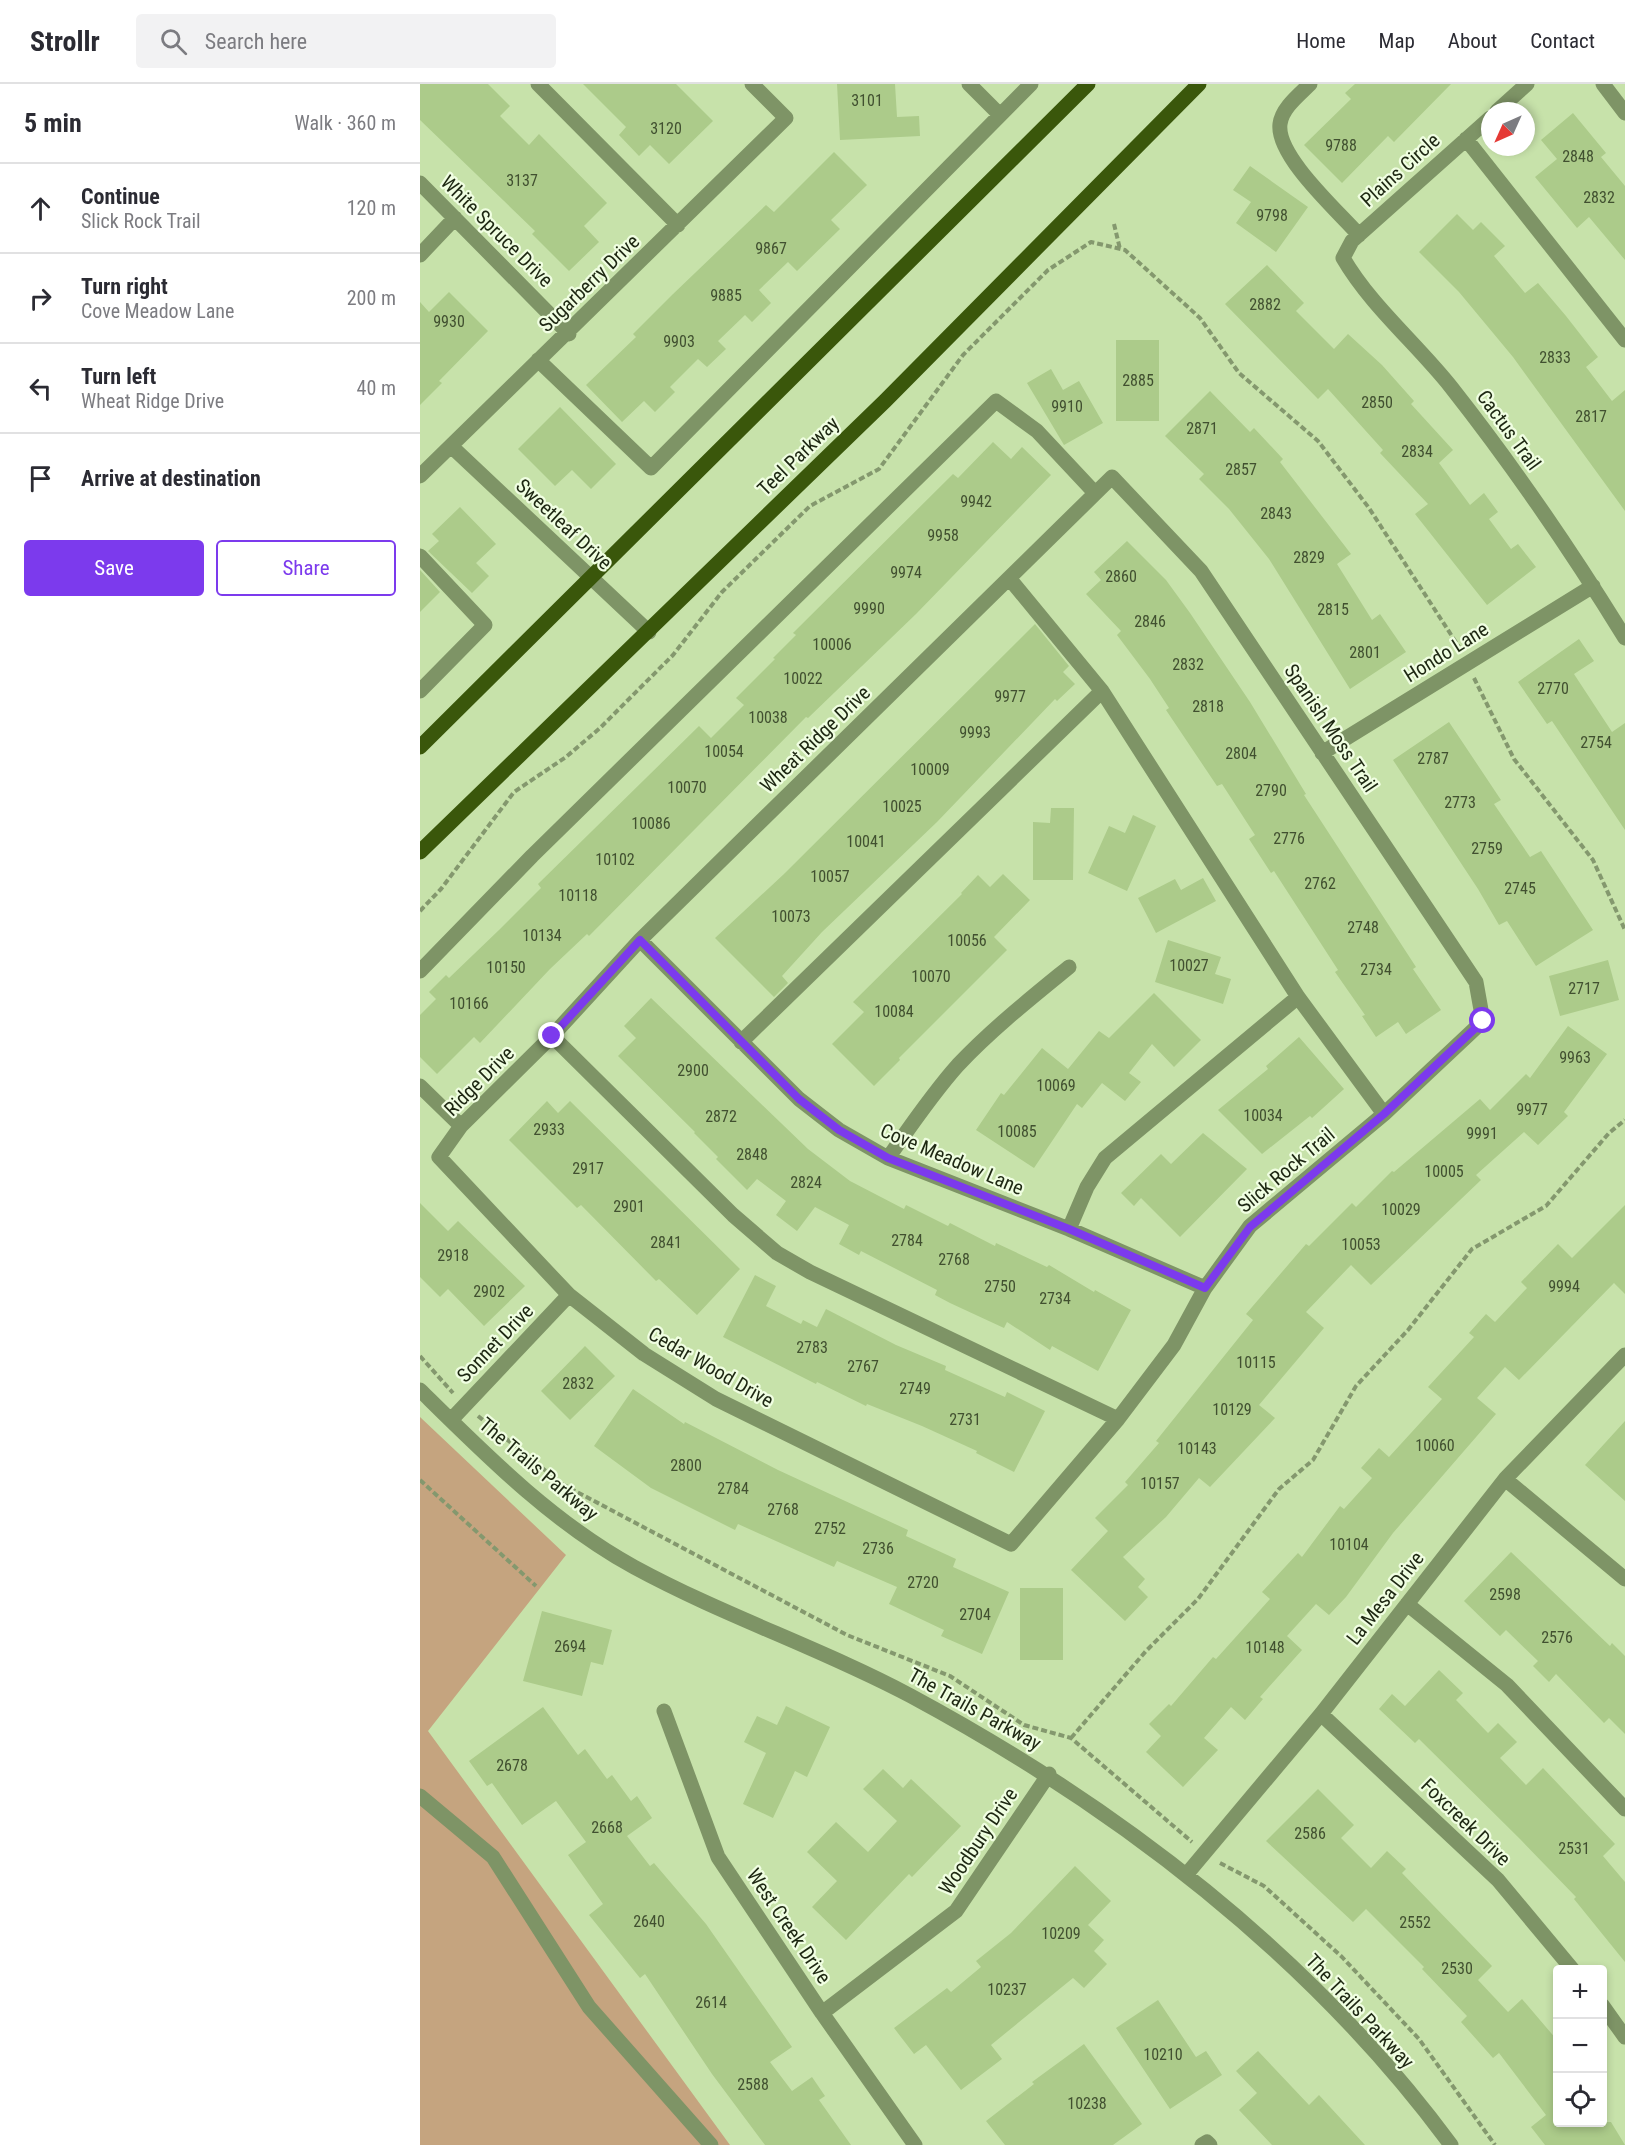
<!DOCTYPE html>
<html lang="en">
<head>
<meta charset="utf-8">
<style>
	:root { --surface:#fff; --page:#f2f2f3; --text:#2b2b33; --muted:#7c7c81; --line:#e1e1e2; --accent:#7c3aed }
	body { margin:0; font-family:"Roboto Condensed",sans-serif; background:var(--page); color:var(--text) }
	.controls { position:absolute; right:18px; bottom:18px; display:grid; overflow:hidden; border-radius:6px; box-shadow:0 3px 9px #0003 }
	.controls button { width:54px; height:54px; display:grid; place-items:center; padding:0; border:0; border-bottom:2px solid var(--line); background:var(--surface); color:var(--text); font:30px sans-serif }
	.compass { position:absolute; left:1061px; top:18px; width:54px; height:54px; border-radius:50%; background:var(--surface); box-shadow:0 3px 9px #0003; rotate:225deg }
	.stop { position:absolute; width:18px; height:18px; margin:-14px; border:4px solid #7c3aed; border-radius:50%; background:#fff }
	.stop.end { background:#7c3aed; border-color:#fff; box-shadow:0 2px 6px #0008 }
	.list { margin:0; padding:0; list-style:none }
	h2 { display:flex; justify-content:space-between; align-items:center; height:78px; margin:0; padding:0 24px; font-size:26px }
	h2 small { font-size:20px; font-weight:400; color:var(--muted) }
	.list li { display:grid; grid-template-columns:39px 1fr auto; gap:18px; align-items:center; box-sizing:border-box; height:90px; padding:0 24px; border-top:2px solid var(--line) }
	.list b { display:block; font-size:22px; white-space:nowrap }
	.list p { margin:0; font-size:20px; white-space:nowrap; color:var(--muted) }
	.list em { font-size:20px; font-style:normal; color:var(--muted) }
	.actions { display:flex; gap:12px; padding:18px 24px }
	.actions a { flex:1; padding:14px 0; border:2px solid var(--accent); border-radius:6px; text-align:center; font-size:21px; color:var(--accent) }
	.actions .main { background:var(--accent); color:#fff }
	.icon { flex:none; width:33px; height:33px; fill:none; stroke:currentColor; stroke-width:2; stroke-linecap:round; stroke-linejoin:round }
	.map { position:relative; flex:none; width:1205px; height:2061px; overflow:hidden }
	header { display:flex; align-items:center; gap:36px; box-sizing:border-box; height:84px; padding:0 30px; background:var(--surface); border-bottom:2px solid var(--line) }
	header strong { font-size:28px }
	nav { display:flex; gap:33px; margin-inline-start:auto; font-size:21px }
	.search { width:420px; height:54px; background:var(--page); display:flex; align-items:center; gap:15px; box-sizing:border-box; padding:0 21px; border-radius:6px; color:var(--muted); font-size:22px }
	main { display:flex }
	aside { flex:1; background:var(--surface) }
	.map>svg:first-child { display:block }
</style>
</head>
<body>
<header>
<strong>Strollr</strong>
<div class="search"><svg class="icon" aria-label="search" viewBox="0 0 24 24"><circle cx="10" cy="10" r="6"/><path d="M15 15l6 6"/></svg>Search here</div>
<nav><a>Home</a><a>Map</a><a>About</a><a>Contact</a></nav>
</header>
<main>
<aside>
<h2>5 min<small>Walk · 360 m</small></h2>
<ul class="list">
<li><svg class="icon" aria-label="ahead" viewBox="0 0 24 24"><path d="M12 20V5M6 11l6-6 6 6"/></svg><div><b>Continue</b><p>Slick Rock Trail</p></div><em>120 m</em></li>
<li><svg class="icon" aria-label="right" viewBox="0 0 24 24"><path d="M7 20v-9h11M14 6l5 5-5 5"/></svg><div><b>Turn right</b><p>Cove Meadow Lane</p></div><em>200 m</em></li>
<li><svg class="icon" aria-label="left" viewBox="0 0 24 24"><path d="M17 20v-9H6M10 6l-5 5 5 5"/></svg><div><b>Turn left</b><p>Wheat Ridge Drive</p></div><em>40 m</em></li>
<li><svg class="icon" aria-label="arrive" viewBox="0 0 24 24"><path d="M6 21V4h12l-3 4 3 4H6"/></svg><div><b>Arrive at destination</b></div></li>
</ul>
<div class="actions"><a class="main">Save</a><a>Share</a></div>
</aside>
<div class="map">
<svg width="1205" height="2061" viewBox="0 0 1205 2061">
	<rect width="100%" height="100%" fill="#c7e2aa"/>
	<path fill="#c5a47f" d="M0 1333 146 1471 8 1647 310 2061H0Z"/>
	<path fill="#accb8a" d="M0 0H68L90 22 80 32 109 61 119 50 187 119 164 142 179 158 149 187 112 150 115 147 0 36Z
		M163 0H256L293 37 249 80 230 61 219 72 199 51 206 43Z
		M417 0H475L477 33 499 32 500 52 420 56Z
		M935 0H1031L974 58 968 52 922 99 884 61 931 15 925 9Z
		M1153 29 1186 69 1181 73 1205 102V176L1169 133 1157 144 1115 93 1137 75 1121 56Z
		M414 68 447 101 411 136 420 145 377 187 368 178 339 206 351 219 332 238 325 231 298 257 306 265 287 283 278 275 250 303 255 308 235 328 224 317 202 338 166 301 216 253 213 250 252 211 346 121 354 128Z
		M830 82 888 123 856 168 816 139 831 118 813 106Z
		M1037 130 1053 146 1061 138 1085 162 1074 172 1105 209 1118 199 1146 232 1178 273 1166 283 1192 317 1205 306V427L1093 273 1039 208 999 168Z
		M847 181 884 219 876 227 914 265 928 250 962 281 994 317 991 320 1033 366 1019 379 1050 421 1064 409 1078 428 1069 435 1091 465 1098 460 1116 483 1067 521 995 430 1008 420 960 369 963 366 908 305 898 315 805 220Z
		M29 208 68 247 19 297 22 299 0 321V218L9 228Z
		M696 256H739V337H696Z
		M631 285 643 306 659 297 683 339 644 361 607 299Z
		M790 307 830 348 834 344 863 375 860 378 931 470 917 480 952 536 960 530 986 568 930 605 849 475 809 425 779 395 784 390 745 352Z
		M140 323 196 380 171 405 152 386 135 402 98 365Z
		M573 358 591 375 602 363 631 391 496 530 388 634 386 633 169 852 167 850 130 885 60 959 54 953 17 990 0 973V931L16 915 9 908 26 891 29 894 79 846 121 804 118 800 279 642 291 654 324 621 316 614 355 575 353 574 376 551 373 549 533 390 538 394Z
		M40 423 76 460 56 479 69 492 52 509 8 467 19 457 12 450Z
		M707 457 746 496 770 529 830 618 886 710 884 711 996 883 993 885 1021 926 986 950 978 938 956 953 942 932 945 931 915 888 918 886 854 787 851 789 829 755 835 751 802 700 797 702 746 626 749 624 730 595 697 551 701 547 666 510 681 496 674 488Z
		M0 486 20 508 0 528Z
		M615 540 649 582 643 588 655 600 637 617 635 615 517 738 402 848 362 892 368 899 354 913 295 854 364 790Z
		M1159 555 1174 577 1154 590 1192 648 1205 639V746L1132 637 1127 640 1098 598Z
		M1029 638 1081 716 1074 720 1110 773 1121 767 1173 846 1116 882 1087 837 1079 841 1058 805 973 676Z
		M631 724H654L653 796H613V738L630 739Z
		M713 731 736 742 707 807 668 789 689 742 705 749Z
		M583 790 610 816 574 853 587 866 479 974 480 976 454 1002 412 960 444 928 433 918 542 810 541 809 558 791 570 803Z
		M783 794 796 817 736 849 718 814 755 795 761 806Z
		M748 856 801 873 795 890 811 895 803 920 735 898Z
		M1188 876 1199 916 1140 932 1129 892Z
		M734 909 781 956 754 983 732 960 709 989 721 998 705 1017 682 999 662 1024 657 1020 614 1084 556 1046 581 1009 584 1011 622 964 648 985 679 947 689 954Z
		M231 914 388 1065 430 1097 484 1125 486 1121 528 1142 530 1139 575 1162 576 1159 627 1183 629 1181 674 1208 675 1206 711 1226 678 1287 632 1262 630 1266 587 1238 584 1244 530 1219 515 1211 517 1206 441 1167 439 1171 419 1160 429 1141 395 1123 377 1147 356 1131 366 1117 337 1095 327 1106 296 1075 298 1073 274 1049 275 1048 198 972 216 954 204 942Z
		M1148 942 1187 970 1144 1028 1148 1032 1118 1061 1104 1048 1056 1091 1061 1096 951 1201 931 1181 886 1228 904 1244 839 1321 855 1334 790 1403 779 1394 746 1433 703 1473 725 1495 718 1503 728 1513 705 1537 651 1486 688 1447 675 1434 708 1401 705 1398 739 1359 736 1357 833 1236 826 1230 886 1160 889 1162 932 1119 936 1123 972 1087 974 1088 1060 1015 1070 1026 1106 990 1110 994Z
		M879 953 924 1005 892 1034 890 1032 842 1070 798 1026 848 985 846 982Z
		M127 1017 138 1029 150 1017 320 1185 277 1231 239 1195 236 1197 161 1121 157 1124 89 1056Z
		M783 1049 827 1085 760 1153 721 1114 714 1122 701 1109 741 1070 751 1080Z
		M0 1119 28 1147 38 1137 105 1202 64 1242 28 1205 20 1213 0 1193Z
		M1205 1121V1210L1194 1199 1099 1296 1085 1283 1057 1314 1076 1330 973 1449 926 1513 909 1531 896 1520 867 1552 882 1566 840 1613 843 1615 825 1636 811 1623 784 1654 798 1666 763 1703 726 1668 741 1652 729 1640 749 1620 751 1622 793 1573 796 1575 850 1515 842 1508 878 1469 882 1473 920 1422 924 1425 952 1394 941 1384 959 1364 969 1373 1022 1315 1008 1303 1054 1253 1049 1249 1066 1230 1075 1238 1107 1204 1101 1198 1138 1160 1152 1174Z
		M335 1191 356 1202 346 1222 381 1240 383 1236 397 1243 406 1225 476 1261 526 1282 525 1286 585 1313 587 1308 625 1327 594 1388 556 1369 557 1367 502 1342 447 1320 446 1322 397 1298 396 1300 303 1253Z
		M165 1262 195 1292 150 1336 121 1307Z
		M213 1305 264 1340 265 1338 358 1386 488 1446 486 1452 536 1475 533 1483 589 1508 562 1570 521 1552 524 1546 469 1520 477 1503 417 1477 414 1483 318 1440 315 1446 231 1404 174 1362Z
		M1205 1337V1417L1165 1381Z
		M1091 1468 1190 1562 1192 1559 1205 1572V1650L1189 1634 1184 1639 1136 1590 1129 1598 1113 1582 1118 1577 1086 1546 1080 1552 1044 1517Z
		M600 1504H643V1576H600Z
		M122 1527 192 1546 183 1581 171 1578 162 1612 103 1597Z
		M1019 1586 1043 1609 1036 1616 1068 1649 1078 1639 1097 1658 1080 1674 1106 1701 1123 1684 1195 1760 1183 1772 1205 1798V1878L1154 1815 1156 1813 1100 1755 999 1655 995 1659 959 1625 972 1610 985 1622Z
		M366 1622 410 1643 387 1693 375 1687 353 1734 323 1720 346 1669 324 1658 337 1632 357 1641Z
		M123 1623 158 1671 165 1665 187 1695 192 1691 211 1717 217 1712 232 1734 207 1752 230 1782 234 1779 286 1840 372 1963 350 1978 372 2007 392 1993 405 2012 399 2016 431 2061H345L292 1990 225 1890 220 1894 169 1831 183 1820 148 1771 166 1758 136 1717 102 1741 72 1699 67 1702 49 1677Z
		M463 1685 483 1704 491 1695 541 1742 492 1793 489 1790 426 1856 392 1823 417 1797 387 1768 416 1738 448 1768 477 1737 443 1705Z
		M898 1705 934 1741 921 1754 951 1784 967 1767 986 1785 982 1789 1072 1882 1058 1896 1088 1928 1102 1915 1137 1956V2038H1191L1205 2061H1125L1111 2043 1126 2031 1079 1969 1073 1974 1041 1938 1047 1932 1002 1885 1004 1883 946 1825 933 1838 846 1757Z
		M655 1782 691 1817 668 1841 684 1856 674 1867 687 1880 664 1904 653 1894 571 1961 582 1975 541 2006 506 1961 494 1970 474 1944 527 1904 531 1908 561 1883 556 1877 591 1849Z
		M738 1916 776 1973 786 1967 802 1991 750 2025 696 1944Z
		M664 1960 722 2040 693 2061H585L566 2037 614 2000 612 1998Z
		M838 1967 889 2021 899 2011 945 2061H852L819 2026 837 2009 816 1987Z"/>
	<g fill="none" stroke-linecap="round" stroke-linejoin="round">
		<path stroke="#84986e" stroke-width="4" stroke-dasharray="6 3" stroke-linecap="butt" d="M694 140 700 165
			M1054 594 1094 675 1173 776 1205 846
			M0 827 21 805 94 708 146 673 180 644 253 571 302 508 390 422 459 385 543 271 628 186 671 158 705 166 780 234 819 289 898 357 949 424 1039 563
			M0 1272 33 1309
			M58 1332 142 1400 427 1551 530 1592 604 1641 651 1654 772 1758
			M0 1396 116 1502
			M651 1654 726 1567 778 1515 859 1405 893 1376 936 1302 988 1246 1052 1165 1126 1122 1189 1049 1205 1036
			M800 1779 844 1802 922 1873 999 1955 1075 2061"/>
		<path stroke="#7e9466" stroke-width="15" d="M118 0 258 141
			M549 0 580 31
			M890 0C879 11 862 24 860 40 856 72 918 127 939 151
			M1183 0 1205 29
			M1077 27 1107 0
			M1070 34 932 157 923 174C951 222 996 259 1031 303 1094 383 1152 468 1205 554
			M1046 55 1205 256
			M0 99 149 250
			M0 171 35 134
			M118 276 231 384 611 0
			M31 362 229 548
			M0 392 366 34 332 0
			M692 393 781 487 1056 898 1063 937 964 1030 830 1142 785 1204 754 1261 698 1335 591 1460 296 1315 224 1270 149 1211 19 1073 41 1042 132 952 220 856Z
			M0 472 65 541 0 607
			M589 494 682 607 878 913 964 1030
			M902 669 1173 502
			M220 856 379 1015 419 1046 468 1074 649 1145 785 1204
			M0 887 112 772 576 317 617 347 675 409
			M132 952 313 1131 357 1169 390 1188 698 1335
			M321 958 682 607
			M0 1002 41 1042
			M468 1074C490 1043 512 1010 538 981 572 945 611 914 649 883
			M649 1145 667 1103 685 1074 878 913
			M0 1306C66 1371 132 1438 214 1483 304 1532 401 1564 491 1612 697 1723 891 1871 1031 2061
			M31 1336 149 1211
			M1085 1395 1205 1495
			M987 1520 1087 1601 1205 1725
			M244 1627 298 1773 402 1929 495 2061
			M901 1630 1078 1796 1153 1886
			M0 1712 73 1773 169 1923 291 2061
			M766 1791 901 1630 1085 1395 1205 1271
			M1182 1921 1205 1953
			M402 1929 536 1827 629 1690
			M782 2061 787 2058 790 2061"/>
		<path stroke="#3a570b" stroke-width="15" d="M0 663 668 0
			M0 768 465 317 779 0"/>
	</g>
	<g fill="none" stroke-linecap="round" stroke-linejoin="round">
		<path stroke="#7c3aed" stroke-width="8" d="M132 952 220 856 379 1015 419 1046 468 1074 649 1145 785 1204 830 1143 964 1030 1063 937"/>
	</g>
	<g text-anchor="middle" stroke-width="4.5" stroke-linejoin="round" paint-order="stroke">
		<g font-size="16" fill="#415030">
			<text x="447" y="22">3101</text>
			<text x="246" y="50">3120</text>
			<text x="921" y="67">9788</text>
			<text x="1158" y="78">2848</text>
			<text x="102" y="102">3137</text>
			<text x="1179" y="119">2832</text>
			<text x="852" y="137">9798</text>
			<text x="351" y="170">9867</text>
			<text x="306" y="217">9885</text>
			<text x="845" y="226">2882</text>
			<text x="29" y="243">9930</text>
			<text x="259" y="263">9903</text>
			<text x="1135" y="279">2833</text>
			<text x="718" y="302">2885</text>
			<text x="957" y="324">2850</text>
			<text x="647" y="328">9910</text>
			<text x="1171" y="338">2817</text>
			<text x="782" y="350">2871</text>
			<text x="997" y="373">2834</text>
			<text x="821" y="391">2857</text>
			<text x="556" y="423">9942</text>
			<text x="856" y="435">2843</text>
			<text x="523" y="457">9958</text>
			<text x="889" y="479">2829</text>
			<text x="486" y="494">9974</text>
			<text x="701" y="498">2860</text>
			<text x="449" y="530">9990</text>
			<text x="913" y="531">2815</text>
			<text x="730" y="543">2846</text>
			<text x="412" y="566">10006</text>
			<text x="945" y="574">2801</text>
			<text x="768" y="586">2832</text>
			<text x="383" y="600">10022</text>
			<text x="1133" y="610">2770</text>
			<text x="590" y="618">9977</text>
			<text x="788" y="628">2818</text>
			<text x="348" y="639">10038</text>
			<text x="555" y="654">9993</text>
			<text x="1176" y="664">2754</text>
			<text x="304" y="673">10054</text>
			<text x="821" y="675">2804</text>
			<text x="1013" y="680">2787</text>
			<text x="510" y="691">10009</text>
			<text x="267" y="709">10070</text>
			<text x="851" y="712">2790</text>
			<text x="1040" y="724">2773</text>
			<text x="482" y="728">10025</text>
			<text x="231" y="745">10086</text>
			<text x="869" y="760">2776</text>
			<text x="446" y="763">10041</text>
			<text x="1067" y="770">2759</text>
			<text x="195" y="781">10102</text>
			<text x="410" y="798">10057</text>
			<text x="900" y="805">2762</text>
			<text x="1100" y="810">2745</text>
			<text x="158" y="817">10118</text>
			<text x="371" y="838">10073</text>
			<text x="943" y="849">2748</text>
			<text x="122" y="857">10134</text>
			<text x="547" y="862">10056</text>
			<text x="769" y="887">10027</text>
			<text x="86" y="889">10150</text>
			<text x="956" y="891">2734</text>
			<text x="511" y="898">10070</text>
			<text x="1164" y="910">2717</text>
			<text x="49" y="925">10166</text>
			<text x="474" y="933">10084</text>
			<text x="1155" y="979">9963</text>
			<text x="273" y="992">2900</text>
			<text x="636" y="1007">10069</text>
			<text x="1112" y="1031">9977</text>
			<text x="843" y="1037">10034</text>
			<text x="301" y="1038">2872</text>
			<text x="129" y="1051">2933</text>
			<text x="597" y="1053">10085</text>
			<text x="1062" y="1055">9991</text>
			<text x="332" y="1076">2848</text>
			<text x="168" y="1090">2917</text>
			<text x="1024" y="1093">10005</text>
			<text x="386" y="1104">2824</text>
			<text x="209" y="1128">2901</text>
			<text x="981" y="1131">10029</text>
			<text x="487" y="1162">2784</text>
			<text x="246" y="1164">2841</text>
			<text x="941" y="1166">10053</text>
			<text x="33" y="1177">2918</text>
			<text x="534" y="1181">2768</text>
			<text x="580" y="1208">2750</text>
			<text x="1144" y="1208">9994</text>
			<text x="69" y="1213">2902</text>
			<text x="635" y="1220">2734</text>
			<text x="392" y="1269">2783</text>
			<text x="836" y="1284">10115</text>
			<text x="443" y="1288">2767</text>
			<text x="158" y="1305">2832</text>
			<text x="495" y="1310">2749</text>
			<text x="812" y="1331">10129</text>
			<text x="545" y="1341">2731</text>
			<text x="1015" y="1367">10060</text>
			<text x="777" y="1370">10143</text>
			<text x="266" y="1387">2800</text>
			<text x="740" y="1405">10157</text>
			<text x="313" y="1410">2784</text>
			<text x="363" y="1431">2768</text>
			<text x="410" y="1450">2752</text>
			<text x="929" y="1466">10104</text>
			<text x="458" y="1470">2736</text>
			<text x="503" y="1504">2720</text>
			<text x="1085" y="1516">2598</text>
			<text x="555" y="1536">2704</text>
			<text x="1137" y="1559">2576</text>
			<text x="150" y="1568">2694</text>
			<text x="845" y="1569">10148</text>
			<text x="92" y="1687">2678</text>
			<text x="187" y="1749">2668</text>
			<text x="890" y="1755">2586</text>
			<text x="1154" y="1770">2531</text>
			<text x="229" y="1843">2640</text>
			<text x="995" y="1844">2552</text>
			<text x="641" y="1855">10209</text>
			<text x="1037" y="1890">2530</text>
			<text x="587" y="1911">10237</text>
			<text x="291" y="1924">2614</text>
			<text x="743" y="1976">10210</text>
			<text x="333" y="2006">2588</text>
			<text x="667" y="2025">10238</text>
		</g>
		<g font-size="20" fill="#1d2712" stroke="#f0fee2">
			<text transform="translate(980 86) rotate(-42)" y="7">Plains Circle</text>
			<text transform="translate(77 147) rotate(45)" y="7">White Spruce Drive</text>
			<text transform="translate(169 199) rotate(-44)" y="7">Sugarberry Drive</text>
			<text transform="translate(1089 346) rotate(54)" y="7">Cactus Trail</text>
			<text transform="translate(378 372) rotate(-44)" y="7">Teel Parkway</text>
			<text transform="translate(144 440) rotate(43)" y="7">Sweetleaf Drive</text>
			<text transform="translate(1026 568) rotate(-32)" y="7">Hondo Lane</text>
			<text transform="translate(911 644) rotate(56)" y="7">Spanish Moss Trail</text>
			<text transform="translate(395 655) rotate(-44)" y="7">Wheat Ridge Drive</text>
			<text transform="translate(59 997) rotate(-45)" y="7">Ridge Drive</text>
			<text transform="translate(532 1075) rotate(23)" y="7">Cove Meadow Lane</text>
			<text transform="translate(866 1086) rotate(-40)" y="7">Slick Rock Trail</text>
			<text transform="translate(75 1259) rotate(-46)" y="7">Sonnet Drive</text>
			<text transform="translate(291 1283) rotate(30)" y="7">Cedar Wood Drive</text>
			<text transform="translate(119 1385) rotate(40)" y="7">The Trails Parkway</text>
			<text transform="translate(965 1514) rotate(-52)" y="7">La Mesa Drive</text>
			<text transform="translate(555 1625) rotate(29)" y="7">The Trails Parkway</text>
			<text transform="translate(1046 1738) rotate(44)" y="7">Foxcreek Drive</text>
			<text transform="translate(558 1757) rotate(-56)" y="7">Woodbury Drive</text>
			<text transform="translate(369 1842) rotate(56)" y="7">West Creek Drive</text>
			<text transform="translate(940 1927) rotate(47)" y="7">The Trails Parkway</text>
		</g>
	</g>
</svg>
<div class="controls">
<button>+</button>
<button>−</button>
<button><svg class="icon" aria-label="locate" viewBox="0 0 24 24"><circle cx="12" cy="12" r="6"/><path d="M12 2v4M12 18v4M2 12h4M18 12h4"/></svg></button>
</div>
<svg class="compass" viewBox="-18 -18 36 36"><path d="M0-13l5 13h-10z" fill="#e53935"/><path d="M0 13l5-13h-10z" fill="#7c7c81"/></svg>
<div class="stop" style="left:1063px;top:937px"></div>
<div class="stop end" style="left:132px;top:952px"></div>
</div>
</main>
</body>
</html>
